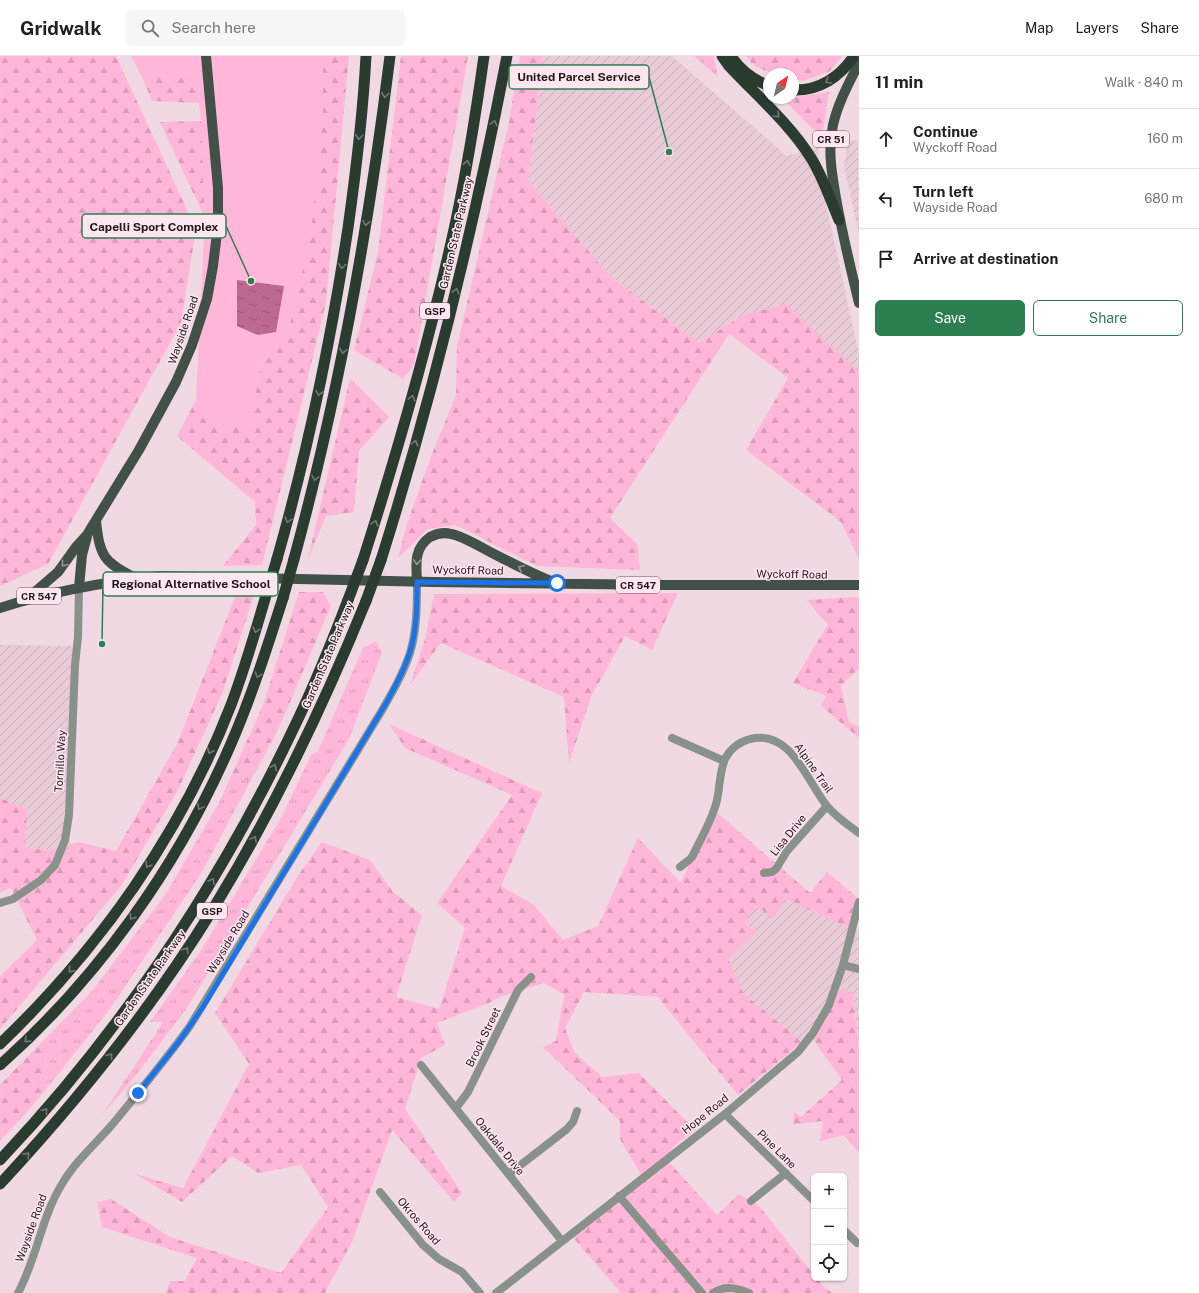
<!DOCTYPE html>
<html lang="en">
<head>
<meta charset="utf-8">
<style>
	:root { --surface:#fff; --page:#f6f6f6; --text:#202124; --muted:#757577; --line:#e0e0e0; --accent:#2c7f51 }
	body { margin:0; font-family:"Public Sans",sans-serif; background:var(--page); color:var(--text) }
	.controls { position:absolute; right:12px; bottom:12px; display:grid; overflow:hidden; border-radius:6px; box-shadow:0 1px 3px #0004 }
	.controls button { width:36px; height:36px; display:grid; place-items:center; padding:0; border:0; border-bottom:1px solid var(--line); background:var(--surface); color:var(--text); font:20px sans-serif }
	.compass { position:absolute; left:763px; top:12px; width:36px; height:36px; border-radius:50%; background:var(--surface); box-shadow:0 1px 3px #0004; rotate:35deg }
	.stop { position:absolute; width:12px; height:12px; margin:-9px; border:3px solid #1a73e8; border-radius:50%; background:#fff }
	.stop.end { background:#1a73e8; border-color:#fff; box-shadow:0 1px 4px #0008 }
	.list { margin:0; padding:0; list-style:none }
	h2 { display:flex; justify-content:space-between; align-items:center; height:52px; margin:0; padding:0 16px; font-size:17px }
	h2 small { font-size:13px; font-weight:400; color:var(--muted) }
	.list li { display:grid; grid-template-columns:26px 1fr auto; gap:12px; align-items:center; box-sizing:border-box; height:60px; padding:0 16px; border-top:1px solid var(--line) }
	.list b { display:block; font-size:15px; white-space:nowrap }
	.list p { margin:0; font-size:13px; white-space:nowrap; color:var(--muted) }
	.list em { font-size:13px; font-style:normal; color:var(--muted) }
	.actions { display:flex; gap:8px; padding:12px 16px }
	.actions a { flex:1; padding:9px 0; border:1px solid var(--accent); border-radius:6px; text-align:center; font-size:14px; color:var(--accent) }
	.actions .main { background:var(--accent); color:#fff }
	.icon { flex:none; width:22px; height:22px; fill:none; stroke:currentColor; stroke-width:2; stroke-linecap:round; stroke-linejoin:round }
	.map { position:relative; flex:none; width:859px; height:1237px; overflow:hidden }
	header { display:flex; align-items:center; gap:24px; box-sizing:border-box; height:56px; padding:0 20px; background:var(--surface); border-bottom:1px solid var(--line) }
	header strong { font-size:19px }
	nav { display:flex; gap:22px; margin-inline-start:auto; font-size:14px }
	.search { width:280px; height:36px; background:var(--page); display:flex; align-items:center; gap:10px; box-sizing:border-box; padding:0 14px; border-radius:6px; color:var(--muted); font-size:15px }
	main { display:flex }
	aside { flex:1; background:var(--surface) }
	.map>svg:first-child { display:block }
</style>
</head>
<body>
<header>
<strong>Gridwalk</strong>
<div class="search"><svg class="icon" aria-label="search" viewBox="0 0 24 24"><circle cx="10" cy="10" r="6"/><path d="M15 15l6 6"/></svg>Search here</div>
<nav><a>Map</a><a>Layers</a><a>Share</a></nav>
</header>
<main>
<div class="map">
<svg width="859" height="1237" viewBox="0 0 859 1237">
	<defs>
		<pattern id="industrial-furrows" width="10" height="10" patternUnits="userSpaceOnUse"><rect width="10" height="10" fill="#e9cad7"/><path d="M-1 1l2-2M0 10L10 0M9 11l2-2" fill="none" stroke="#c8adb8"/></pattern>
		<pattern id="grass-tufts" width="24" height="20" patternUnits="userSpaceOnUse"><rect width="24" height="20" fill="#ffb6d9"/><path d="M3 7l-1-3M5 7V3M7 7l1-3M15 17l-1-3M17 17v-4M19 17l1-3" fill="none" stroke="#da9cba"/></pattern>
		<pattern id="forest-firs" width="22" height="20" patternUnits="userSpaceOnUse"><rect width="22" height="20" fill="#ffb6d9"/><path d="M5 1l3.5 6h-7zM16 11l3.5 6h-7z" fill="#da9cba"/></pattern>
		<pattern id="water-ripples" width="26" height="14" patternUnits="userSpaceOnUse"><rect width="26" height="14" fill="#bd6893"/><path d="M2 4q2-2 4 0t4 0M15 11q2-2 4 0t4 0" fill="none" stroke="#957"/></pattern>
	</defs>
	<rect width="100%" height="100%" fill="#f0d9e3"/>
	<path fill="url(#industrial-furrows)" d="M543 0H673L674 2 787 100 819 90 818 111 859 299V316L846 305 743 259 699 287 611 221 528 124Z
		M848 84 858 85 859 178 844 110Z
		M0 589 77 590 69 795 25 792 27 753 0 742Z
		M785 843 855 874H859V993L853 939 802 986 743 937 727 902 757 876 744 867 757 849Z"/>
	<path fill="url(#grass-tufts)" d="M694 0H714L718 21Z
		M376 585 382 597 349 683 187 952 137 1018 102 1059 163 966H150L202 893 282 760 311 699 318 695 363 592Z
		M237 718 250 726 202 816 110 953 47 1032 45 998 39 989 92 935 165 839 220 745 231 720Z"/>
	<path fill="url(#forest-firs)" d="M0 0H116L196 173 181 267 48 508 0 530Z
		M323 0H349L326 247 262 509 223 510 256 469 255 446 177 380 196 344 216 372 249 370 261 308 289 273 323 58Z
		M401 0H468L414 309 403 323 354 294 378 196Z
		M520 0H543L528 124 611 221 699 287 743 259 786 248 859 316V503L841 466 746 394 788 322 729 278 610 462 638 489 640 514 537 510 455 469 428 473 398 502 407 468 430 403 456 339 457 290 509 66Z
		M746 0H842L830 15 803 25 793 22V18C775 18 756 16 746 0Z
		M198 17 199 47 152 45 142 21Z
		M829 36 822 82 783 43Z
		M201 65 205 162 160 66Z
		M350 322 389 361 359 395 354 456 326 460 308 503Z
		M237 536H255L222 638 179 732 121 830 0 973V920L37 884 11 832 0 836V742L27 753 25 792 69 795V788L78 786 116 795 177 688Z
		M299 536H323L331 550 278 674 250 726 237 718 231 720 263 649Z
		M678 537 652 594 625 580 591 641 569 707 564 641 441 587 410 629 425 583 434 538Z
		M859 541V612L841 630 849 666 859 671V682L821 650 826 640 793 627 828 568 817 557 807 544Z
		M389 668 542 737 501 830 534 849 563 884 598 870 638 782 681 827 713 753 810 837 827 816 859 843 852 873 785 843 773 863 757 850 744 867 757 876 728 902 743 937 802 986 738 1039 690 981 658 941 584 936 565 972 574 996 602 1021 639 1017 695 1074 673 1091 667 1104 717 1159 739 1138 760 1151 814 1219V1222H817L823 1230 832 1237H621L570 1178 643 1122 620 1083V1065L543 991 556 985 564 939 544 927 500 941 489 947 437 967 445 989 421 1002 405 1053 462 1137 454 1146 392 1074 353 1184 325 1237H166L170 1225H185L197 1202 102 1171 97 1146 111 1143 170 1181 281 1217 328 1151 301 1109 258 1117 232 1100 182 1146 135 1118 183 1132 249 1008 215 957 299 818 322 786 370 804 393 836 422 859 396 941 439 953 465 872 437 847 512 739 405 692Z
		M843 931 853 939 859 993V1097L844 1079 820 1085 823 1065 793 1069 794 1056 801 1061 842 1024 809 978Z
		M39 989 45 997 47 1032 27 1056 0 1085V1029Z"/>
	<path fill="#ffb6d9" d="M131 0H323V58L311 177 289 273 261 308 249 371 216 372 196 344 205 162 201 65 199 47 198 17 142 21Z"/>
	<path fill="url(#water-ripples)" d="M237 224 284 230 276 276 258 279 237 270Z"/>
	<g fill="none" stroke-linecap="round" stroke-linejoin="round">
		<path stroke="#89918b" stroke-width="8" d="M672 682 724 705
			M680 811 689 804 692 801C700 784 711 766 716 748 720 734 719 717 725 703 730 693 739 686 750 683 791 673 806 724 827 750 836 761 848 769 859 777
			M764 817 772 816 776 813 787 795 827 750
			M0 847 13 843 41 824 55 809 65 784 69 759 75 609 78 581 79 531
			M843 909 859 913
			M421 1009 562 1185
			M456 1052 468 1036 518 934 531 921
			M725 1058 814 1145
			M509 1118 567 1073 573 1066 577 1055
			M380 1136 423 1189 439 1203 462 1216 480 1237
			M619 1140 702 1237
			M751 1145 786 1117
			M844 1174 857 1187
			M18 1237C37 1202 41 1162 62 1128 75 1106 94 1089 111 1070 138 1037 165 1005 190 970L381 656C392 637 403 618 410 597 417 573 417 550 417 525
			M496 1237 725 1058 798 996 813 977 829 949 843 909 859 846
			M713 1237C725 1229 737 1232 749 1237"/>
		<path stroke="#425147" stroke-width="10" d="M859 7C849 27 838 47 833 69 828 91 831 113 835 136 841 173 850 210 859 247
			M96 465C100 501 103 505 135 522
			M417 525C416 508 414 492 430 481 436 478 444 476 451 478 464 480 485 494 498 500 516 509 533 518 551 525
			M79 531 82 499 88 477 139 394 176 326 192 289 207 243 213 210 218 169V132L206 0
			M29 541 58 516 76 491 87 479
			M0 552C52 535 105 526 159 520L433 526 664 529H859"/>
		<path stroke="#2a3b30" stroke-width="11" d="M722 0 729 10C756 39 790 68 811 102 823 121 830 143 839 164
			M731 0C740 14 754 24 769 30
			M793 34C819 35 840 21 854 0
			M277 503C308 394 331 284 348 172 356 115 363 57 366 0
			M294 503C339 338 369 170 390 0
			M363 504C398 394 430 283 455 169 467 113 476 57 484 0
			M381 504C433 339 474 170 507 0
			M0 988C99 893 181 778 231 649 245 612 256 574 267 536
			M0 1009C98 922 178 810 230 690 251 642 267 592 283 542
			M0 1104C123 974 223 823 299 661 317 623 333 583 348 544
			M0 1128C79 1043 152 952 213 853 273 755 323 651 366 545"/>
		<path stroke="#2a3b30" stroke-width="11" d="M267 536 277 503
			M283 542 294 503
			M348 544 363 504
			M366 545 381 504"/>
	</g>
	<defs><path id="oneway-chevron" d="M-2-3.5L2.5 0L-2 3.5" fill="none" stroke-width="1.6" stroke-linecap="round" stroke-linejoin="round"/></defs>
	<g stroke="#747773">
		<use href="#oneway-chevron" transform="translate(828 25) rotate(150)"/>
		<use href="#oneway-chevron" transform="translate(385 39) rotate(97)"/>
		<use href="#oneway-chevron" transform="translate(777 59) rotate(45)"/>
		<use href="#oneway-chevron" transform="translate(494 67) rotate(-78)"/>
		<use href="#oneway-chevron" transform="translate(359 81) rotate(95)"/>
		<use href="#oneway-chevron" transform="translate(467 107) rotate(-79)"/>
		<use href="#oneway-chevron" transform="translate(366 167) rotate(100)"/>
		<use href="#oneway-chevron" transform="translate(342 210) rotate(98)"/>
		<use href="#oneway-chevron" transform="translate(456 235) rotate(-76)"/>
		<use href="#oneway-chevron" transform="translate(343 295) rotate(101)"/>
		<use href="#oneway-chevron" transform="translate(319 337) rotate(102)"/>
		<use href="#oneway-chevron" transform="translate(412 342) rotate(-75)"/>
		<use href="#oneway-chevron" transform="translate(415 387) rotate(-74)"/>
		<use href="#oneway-chevron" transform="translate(315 422) rotate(103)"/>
		<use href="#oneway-chevron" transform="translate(288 464) rotate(106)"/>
		<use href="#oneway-chevron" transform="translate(375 467) rotate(-72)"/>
		<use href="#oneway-chevron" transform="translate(256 574) rotate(106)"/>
		<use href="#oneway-chevron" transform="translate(258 619) rotate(109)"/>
		<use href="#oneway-chevron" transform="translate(210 695) rotate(115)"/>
		<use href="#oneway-chevron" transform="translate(274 711) rotate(-63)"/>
		<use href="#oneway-chevron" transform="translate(200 751) rotate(118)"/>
		<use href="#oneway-chevron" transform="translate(254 783) rotate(-62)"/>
		<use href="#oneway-chevron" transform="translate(148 809) rotate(123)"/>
		<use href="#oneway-chevron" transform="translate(212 825) rotate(-59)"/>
		<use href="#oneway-chevron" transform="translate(132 861) rotate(125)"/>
		<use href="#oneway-chevron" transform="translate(186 894) rotate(-57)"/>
		<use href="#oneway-chevron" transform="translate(71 914) rotate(131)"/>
		<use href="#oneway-chevron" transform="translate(27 984) rotate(136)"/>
		<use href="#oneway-chevron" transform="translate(110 1000) rotate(-53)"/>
		<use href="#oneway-chevron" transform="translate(45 1055) rotate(-49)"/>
		<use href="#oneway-chevron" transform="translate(27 1099) rotate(-48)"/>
	</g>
	<g stroke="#979493">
		<use href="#oneway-chevron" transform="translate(417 506) rotate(93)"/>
		<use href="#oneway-chevron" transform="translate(64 508) rotate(128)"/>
		<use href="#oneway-chevron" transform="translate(521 512) rotate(-154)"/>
	</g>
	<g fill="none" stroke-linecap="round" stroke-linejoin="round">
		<path stroke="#1a73e8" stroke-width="5" d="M138 1037 178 987 203 951 388 644C396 628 405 613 410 596 417 573 417 549 417 526L557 527"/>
	</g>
	<g text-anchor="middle" stroke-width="3" stroke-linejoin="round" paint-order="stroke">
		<g fill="#fee6f0" stroke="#63565b" stroke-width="1">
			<rect x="813" y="75" width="36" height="16" rx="3"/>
			<rect x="420" y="247" width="30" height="16" rx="3"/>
			<rect x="616" y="521" width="44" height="16" rx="3"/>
			<rect x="17" y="532" width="44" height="16" rx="3"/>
			<rect x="197" y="847" width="30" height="16" rx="3"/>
		</g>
		<g font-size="10" font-weight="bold" fill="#20181b">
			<text x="831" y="87">CR 51</text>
			<text x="435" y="259">GSP</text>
			<text x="638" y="533">CR 547</text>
			<text x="39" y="544">CR 547</text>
			<text x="212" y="859">GSP</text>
		</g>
		<g font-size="11" fill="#20181b" stroke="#fee6f0">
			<text transform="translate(456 177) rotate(-77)" y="4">Garden State Parkway</text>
			<text transform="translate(183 274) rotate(-71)" y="4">Wayside Road</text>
			<text transform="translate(468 514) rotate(1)" y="4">Wyckoff Road</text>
			<text transform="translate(792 518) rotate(1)" y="4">Wyckoff Road</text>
			<text transform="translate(328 599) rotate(-67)" y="4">Garden State Parkway</text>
			<text transform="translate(60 705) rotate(-87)" y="4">Tornillo Way</text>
			<text transform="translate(814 712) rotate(55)" y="4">Alpine Trail</text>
			<text transform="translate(788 779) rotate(-51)" y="4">Lisa Drive</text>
			<text transform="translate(228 886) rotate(-59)" y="4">Wayside Road</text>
			<text transform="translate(150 922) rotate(-55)" y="4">Garden State Parkway</text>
			<text transform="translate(483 981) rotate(-64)" y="4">Brook Street</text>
			<text transform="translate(705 1058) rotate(-39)" y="4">Hope Road</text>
			<text transform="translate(500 1090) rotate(51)" y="4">Oakdale Drive</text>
			<text transform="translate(777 1093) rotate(45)" y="4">Pine Lane</text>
			<text transform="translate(419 1165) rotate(49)" y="4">Okros Road</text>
			<text transform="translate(31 1172) rotate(-70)" y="4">Wayside Road</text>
		</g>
	</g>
	<path fill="none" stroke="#2c7f51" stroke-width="1.5" d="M669 96L649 21M251 225L226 170M102 588L103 528"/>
	<g fill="#2c7f51" stroke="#fee6f0" stroke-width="1.5">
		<circle cx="669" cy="96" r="4"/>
		<circle cx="251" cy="225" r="4"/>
		<circle cx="102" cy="588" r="4"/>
	</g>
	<g fill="#fee6f0" stroke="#2c7f51" stroke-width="1.5">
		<rect x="509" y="9" width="140" height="24" rx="4"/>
		<rect x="82" y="158" width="144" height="24" rx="4"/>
		<rect x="103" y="516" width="175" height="24" rx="4"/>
	</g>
	<g font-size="12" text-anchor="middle" font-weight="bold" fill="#20181b">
		<text x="579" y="25">United Parcel Service</text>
		<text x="154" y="175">Capelli Sport Complex</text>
		<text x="191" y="532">Regional Alternative School</text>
	</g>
</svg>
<div class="controls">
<button>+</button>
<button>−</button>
<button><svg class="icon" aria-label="locate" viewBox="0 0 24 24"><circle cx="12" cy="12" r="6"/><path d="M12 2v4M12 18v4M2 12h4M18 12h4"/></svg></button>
</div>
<svg class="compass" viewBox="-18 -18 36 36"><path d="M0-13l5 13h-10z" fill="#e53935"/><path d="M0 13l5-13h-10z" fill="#757577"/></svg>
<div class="stop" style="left:557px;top:527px"></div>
<div class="stop end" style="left:138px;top:1037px"></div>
</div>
<aside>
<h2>11 min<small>Walk · 840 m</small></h2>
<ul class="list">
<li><svg class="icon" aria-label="ahead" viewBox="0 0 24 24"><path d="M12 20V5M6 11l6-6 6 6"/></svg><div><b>Continue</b><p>Wyckoff Road</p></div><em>160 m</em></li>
<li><svg class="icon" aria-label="left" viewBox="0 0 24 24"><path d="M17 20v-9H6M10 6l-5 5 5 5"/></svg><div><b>Turn left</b><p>Wayside Road</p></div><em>680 m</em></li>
<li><svg class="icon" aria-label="arrive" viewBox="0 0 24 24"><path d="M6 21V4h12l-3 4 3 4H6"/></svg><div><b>Arrive at destination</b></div></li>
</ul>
<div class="actions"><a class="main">Save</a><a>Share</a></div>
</aside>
</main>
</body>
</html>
